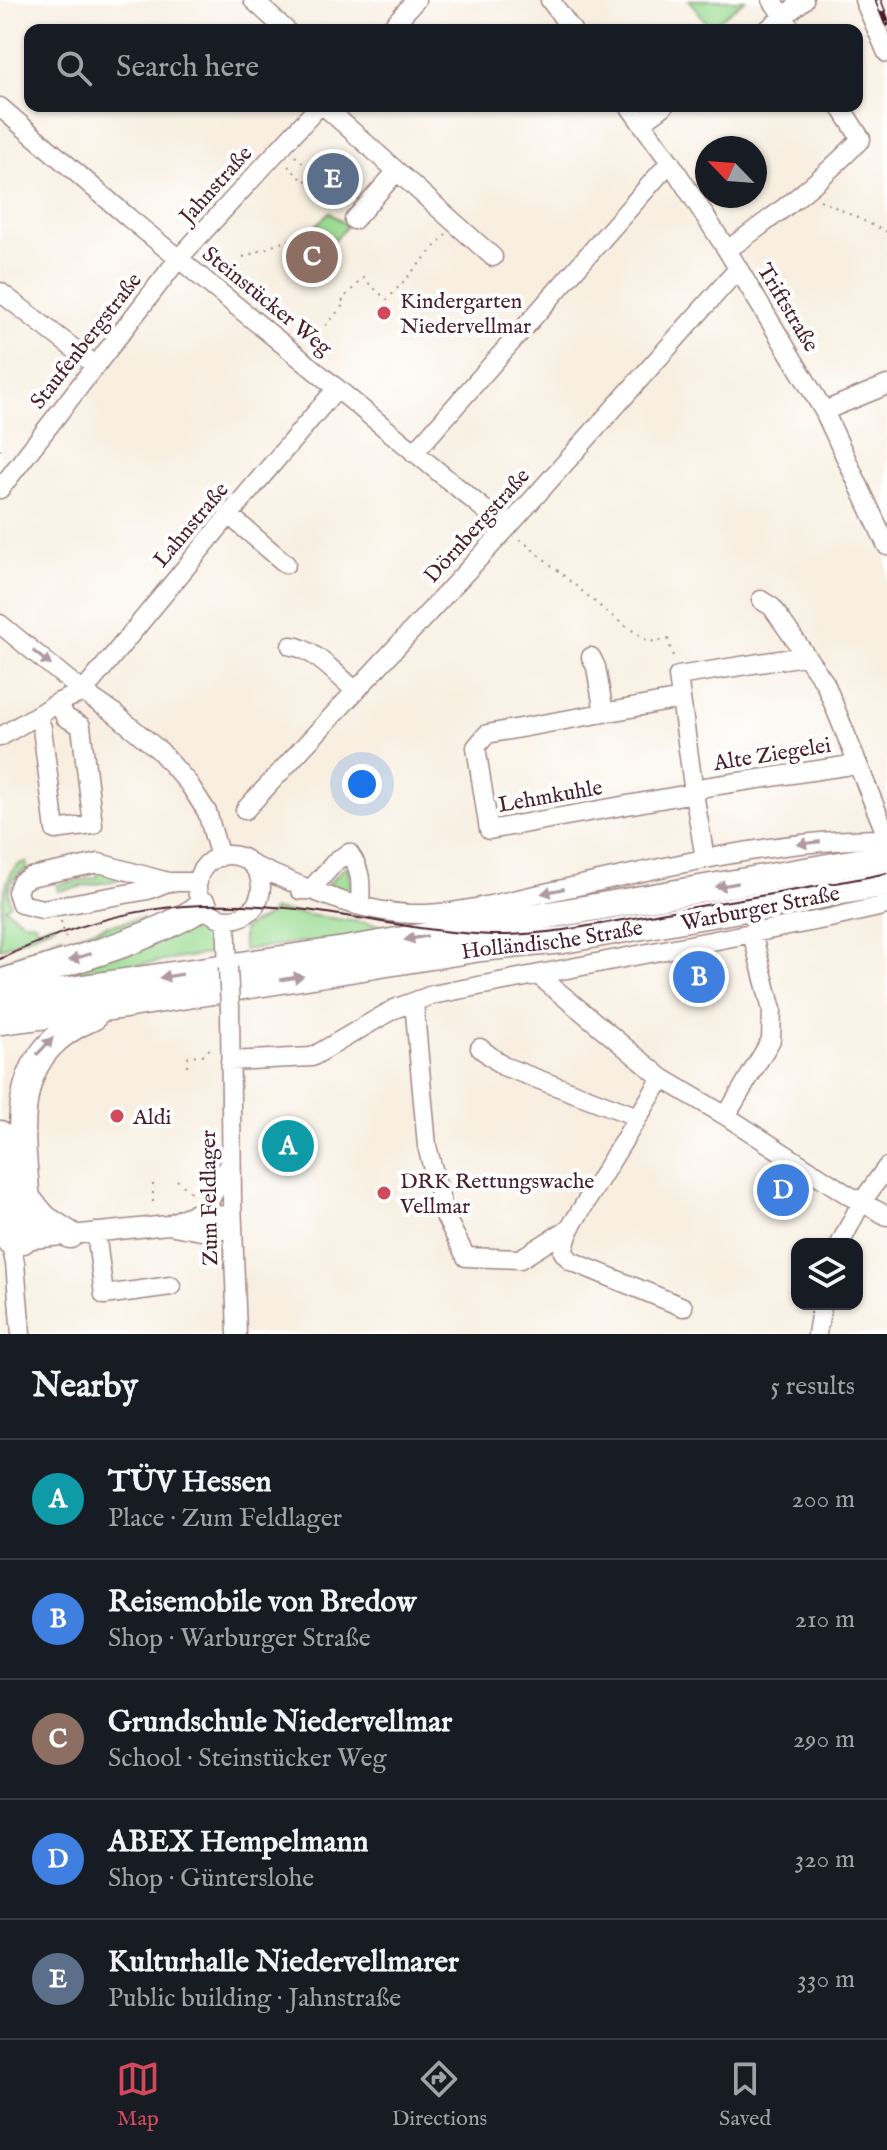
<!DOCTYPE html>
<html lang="en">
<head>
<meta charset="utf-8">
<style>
	:root { --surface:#171b24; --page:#242831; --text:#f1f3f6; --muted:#9ea1a6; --line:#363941; --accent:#d1495b }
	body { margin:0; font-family:"IM FELL English",serif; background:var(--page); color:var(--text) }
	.controls { position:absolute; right:24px; bottom:24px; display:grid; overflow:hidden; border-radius:16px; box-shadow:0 2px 6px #0004 }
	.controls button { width:72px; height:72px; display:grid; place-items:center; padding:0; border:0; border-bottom:2px solid var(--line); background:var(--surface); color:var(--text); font:40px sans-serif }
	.compass { position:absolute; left:695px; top:136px; width:72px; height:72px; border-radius:50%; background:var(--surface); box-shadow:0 2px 6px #0004; rotate:295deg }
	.you { position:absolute; left:362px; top:784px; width:28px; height:28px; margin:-20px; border:6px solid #fff; border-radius:50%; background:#1a73e8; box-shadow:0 0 0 12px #1a73e833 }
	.badge { display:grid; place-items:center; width:52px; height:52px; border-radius:50%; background:var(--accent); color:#fff; font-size:26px; font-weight:700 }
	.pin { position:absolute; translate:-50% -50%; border:4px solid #fff; box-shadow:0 2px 8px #0006 }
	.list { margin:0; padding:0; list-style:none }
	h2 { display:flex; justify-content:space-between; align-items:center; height:104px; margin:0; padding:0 32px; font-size:34px }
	h2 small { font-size:26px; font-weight:400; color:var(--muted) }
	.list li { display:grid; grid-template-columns:52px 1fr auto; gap:24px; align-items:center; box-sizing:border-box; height:120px; padding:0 32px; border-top:2px solid var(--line) }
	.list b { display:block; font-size:30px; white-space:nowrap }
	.list p { margin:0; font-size:26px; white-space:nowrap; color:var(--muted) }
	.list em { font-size:26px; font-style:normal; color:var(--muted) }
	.icon { flex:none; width:44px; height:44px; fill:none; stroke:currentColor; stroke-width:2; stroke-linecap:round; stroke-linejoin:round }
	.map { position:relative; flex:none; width:887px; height:1334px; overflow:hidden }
	.search { position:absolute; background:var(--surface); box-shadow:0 2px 6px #0004; left:24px; right:24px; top:24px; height:88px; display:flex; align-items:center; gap:20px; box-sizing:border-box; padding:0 28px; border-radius:16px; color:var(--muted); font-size:30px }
	.sheet { height:704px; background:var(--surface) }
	nav { display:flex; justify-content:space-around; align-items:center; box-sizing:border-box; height:112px; border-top:2px solid var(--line); background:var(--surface); font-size:22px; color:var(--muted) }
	nav a { display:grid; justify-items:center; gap:4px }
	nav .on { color:var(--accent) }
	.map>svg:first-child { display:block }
</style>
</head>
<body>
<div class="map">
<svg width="887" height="1334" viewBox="0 0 887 1334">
	<rect width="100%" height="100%" fill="#fff"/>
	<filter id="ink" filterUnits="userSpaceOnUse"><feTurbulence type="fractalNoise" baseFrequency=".0125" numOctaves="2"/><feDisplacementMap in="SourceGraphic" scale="16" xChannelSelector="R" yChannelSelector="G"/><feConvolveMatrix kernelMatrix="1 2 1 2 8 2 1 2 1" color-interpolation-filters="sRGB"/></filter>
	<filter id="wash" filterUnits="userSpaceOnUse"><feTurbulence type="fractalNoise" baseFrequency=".006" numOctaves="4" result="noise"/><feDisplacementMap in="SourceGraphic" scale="32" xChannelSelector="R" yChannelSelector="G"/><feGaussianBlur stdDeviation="1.8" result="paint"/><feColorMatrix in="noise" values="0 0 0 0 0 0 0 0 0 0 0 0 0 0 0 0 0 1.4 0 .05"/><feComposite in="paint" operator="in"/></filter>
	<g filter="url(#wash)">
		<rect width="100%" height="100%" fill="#f8efe1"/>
		<path fill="#9bdc93" stroke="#727e5f" stroke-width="2" d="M689 0H745L710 27Z
			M329 212 347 226 335 240 322 237 313 229Z
			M26 862 27 869C12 876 5 887 11 904L5 908 22 921 35 923 36 929 54 923 55 925 0 949C0 922 0 866 26 862Z
			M347 865 352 891 345 893 325 887Z
			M97 869 143 881 130 886 128 878 58 891 57 885 98 877Z
			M273 910 408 929 307 944 302 942 243 950V930C252 921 265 922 273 910Z
			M143 918 144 930 0 978V963L62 936 63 940 106 926Z
			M189 925 214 938V953L74 975 70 981 14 989Z"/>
	</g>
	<g filter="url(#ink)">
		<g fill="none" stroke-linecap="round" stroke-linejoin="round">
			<g stroke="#a18786" stroke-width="21">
				<path id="minor" d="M253 0 286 30
					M550 0 572 30
					M772 0 792 30
					M864 0 887 53
					M389 30 416 0
					M767 30 804 0
					M324 106 493 257
					M629 106 670 162 727 250 824 411 887 546
					M0 107 129 218 507 528
					M641 123 664 106
					M354 220 397 171
					M727 250C775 216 820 182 861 139L840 106
					M0 292 95 365
					M824 411 887 385
					M414 453 670 162
					M0 489 179 258 319 106
					M229 515 286 564
					M0 624 83 692 229 515 337 388
					M291 646C312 647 339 677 356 691
					M804 656 678 676 694 793 705 787 858 764
					M591 657 596 667 604 713
					M681 699 487 734 476 747 489 830 694 793 705 859
					M37 715 42 728 55 830 93 825 81 726 65 717 59 702
					M0 737 59 702 83 692 114 713 160 751 189 784 207 812 220 857
					M245 810 507 528 738 269
					M197 887a32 32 0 1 1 64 0a32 32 0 1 1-64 0Z
					M252 865C307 889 365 916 426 914 472 912 518 898 563 889 670 866 777 839 886 839L884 829 825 683 772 607 761 600
					M168 882 99 863 30 877 21 882 17 892 21 904 42 909 148 890 168 882H198
					M300 890H310L337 860 349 853C362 871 361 883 360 905
					M226 919 228 967
					M538 975 662 1078 726 1116 771 1040 772 1010 752 933
					M414 1002 427 1146 445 1216 466 1257 520 1259 570 1228 662 1078
					M230 1009 232 1200 237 1334
					M480 1048 503 1066 638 1117
					M230 1061 312 1057 394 1009 432 995 830 918 887 905
					M726 1116 848 1195 887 1216
					M199 1212 210 1200 230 1161
					M168 1225C194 1213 213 1201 233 1229
					M570 1228 563 1252 571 1261 683 1307
					M96 1232 104 1295 171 1286
					M10 1241 15 1263 21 1334
					M13 1241 168 1225 201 1231 233 1229
					M840 1244 861 1203 887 1167
					M817 1334 822 1304"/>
			</g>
			<g stroke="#a18786" stroke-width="29">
				<g id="highway">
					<path d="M0 983C68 961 142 944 204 906"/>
					<path d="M0 1000 345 950 887 857"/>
					<path id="s1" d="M0 1021 125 1005 481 948 563 940 887 883"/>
					<path d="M0 1134 10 1241"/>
					<path d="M28 1200 45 1219 70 1235"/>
					<path d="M23 1240 29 1224C23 1139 0 1055 93 1017"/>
				</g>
			</g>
			<path stroke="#a18786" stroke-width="2" stroke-dasharray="2 6" stroke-linecap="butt" d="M295 156 313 172 310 176
				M288 166 305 182 309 177 316 183
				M820 200 887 232
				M243 257 307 233
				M310 344 345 303 342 300 363 278 387 300 446 234
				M0 449 6 453
				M520 539 613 617 649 642 668 639 674 660
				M61 921 65 937 68 936
				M187 1066 188 1056 203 1055 214 1045
				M177 1180 194 1195
				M153 1184V1202"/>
			<use href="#minor" stroke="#fff" stroke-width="18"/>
			<use href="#highway" stroke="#fff" stroke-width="26"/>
			<path stroke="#4a1f2b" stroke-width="2" d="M0 959C107 908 188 896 306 910 368 918 429 933 492 935 554 936 617 920 678 910 747 897 818 888 887 873"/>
			<g stroke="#4a1f2b" stroke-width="7">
				<path id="rail" d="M878 0 887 23"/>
			</g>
			<use href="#rail" stroke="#fff" stroke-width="4" stroke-dasharray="12" stroke-linecap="butt"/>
			<g stroke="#a18786" stroke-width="21" stroke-linecap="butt">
				<path id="minor-bridge" d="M228 967 230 1009"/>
			</g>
			<use href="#minor-bridge" stroke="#fff" stroke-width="18"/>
		</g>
		<defs><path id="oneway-solid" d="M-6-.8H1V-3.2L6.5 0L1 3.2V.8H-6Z" transform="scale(2)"/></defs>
		<g fill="#ae9aa0">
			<use href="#oneway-solid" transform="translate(42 658) rotate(39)"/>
			<use href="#oneway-solid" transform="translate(809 843) rotate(173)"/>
			<use href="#oneway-solid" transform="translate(727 885) rotate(170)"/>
			<use href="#oneway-solid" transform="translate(553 891) rotate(168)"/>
			<use href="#oneway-solid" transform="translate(416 938) rotate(170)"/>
			<use href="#oneway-solid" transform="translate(80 957) rotate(162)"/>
			<use href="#oneway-solid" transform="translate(171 976) rotate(171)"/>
			<use href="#oneway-solid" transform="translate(292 978) rotate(-9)"/>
			<use href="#oneway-solid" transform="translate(45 1046) rotate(-47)"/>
		</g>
	</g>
	<g fill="#d1495b" stroke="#fff" stroke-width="3">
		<circle cx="384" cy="313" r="8"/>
		<circle cx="117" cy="1116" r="8"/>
		<circle cx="384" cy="1193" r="8"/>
	</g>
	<g text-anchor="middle" stroke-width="8" stroke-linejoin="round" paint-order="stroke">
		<g font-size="22" fill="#4a1f2b" stroke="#fff">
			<text transform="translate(215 184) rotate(-48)" y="8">Jahnstraße</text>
			<text transform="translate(268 300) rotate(39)" y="8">Steinstücker Weg</text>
			<text transform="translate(789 307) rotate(59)" y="8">Triftstraße</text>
			<text transform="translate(85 340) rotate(-52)" y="8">Staufenbergstraße</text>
			<text transform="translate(190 524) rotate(-50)" y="8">Lahnstraße</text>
			<text transform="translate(476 525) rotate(-48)" y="8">Dörnbergstraße</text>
			<text transform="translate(772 753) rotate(-9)" y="8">Alte Ziegelei</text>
			<text transform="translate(550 795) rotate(-10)" y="8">Lehmkuhle</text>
			<text transform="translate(760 907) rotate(-11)" y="8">Warburger Straße</text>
			<text dy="8" stroke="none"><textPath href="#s1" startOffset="558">Holländische Straße</textPath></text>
			<text transform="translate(208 1198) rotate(-91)" y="8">Zum Feldlager</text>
		</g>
		<g font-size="22" fill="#4a1f2b" stroke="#fff" text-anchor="start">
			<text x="400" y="308">Kindergarten<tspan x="400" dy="25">Niedervellmar</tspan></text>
			<text x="133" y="1124">Aldi</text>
			<text x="400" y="1188">DRK Rettungswache<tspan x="400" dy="25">Vellmar</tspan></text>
		</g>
	</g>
</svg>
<div class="controls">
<button><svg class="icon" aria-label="layers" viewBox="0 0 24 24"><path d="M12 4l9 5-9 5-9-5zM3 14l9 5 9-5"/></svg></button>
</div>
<svg class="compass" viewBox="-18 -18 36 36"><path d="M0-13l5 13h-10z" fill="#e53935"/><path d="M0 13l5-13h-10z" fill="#9ea1a6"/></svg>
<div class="you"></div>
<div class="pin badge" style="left:288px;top:1146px;background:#0f9aa8">A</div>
<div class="pin badge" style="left:699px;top:977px;background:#3f7fe0">B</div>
<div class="pin badge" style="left:312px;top:257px;background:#8d6e63">C</div>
<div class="pin badge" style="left:783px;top:1190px;background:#3f7fe0">D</div>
<div class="pin badge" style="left:333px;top:179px;background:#5c6f8a">E</div>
<div class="search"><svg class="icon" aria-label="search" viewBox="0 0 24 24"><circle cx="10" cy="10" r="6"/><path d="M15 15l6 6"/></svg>Search here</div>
</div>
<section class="sheet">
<h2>Nearby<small>5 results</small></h2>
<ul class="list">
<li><span class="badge" style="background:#0f9aa8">A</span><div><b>TÜV Hessen</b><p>Place · Zum Feldlager</p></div><em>200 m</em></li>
<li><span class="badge" style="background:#3f7fe0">B</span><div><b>Reisemobile von Bredow</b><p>Shop · Warburger Straße</p></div><em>210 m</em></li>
<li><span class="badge" style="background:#8d6e63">C</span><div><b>Grundschule Niedervellmar</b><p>School · Steinstücker Weg</p></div><em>290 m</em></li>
<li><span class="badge" style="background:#3f7fe0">D</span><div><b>ABEX Hempelmann</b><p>Shop · Günterslohe</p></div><em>320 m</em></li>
<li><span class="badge" style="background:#5c6f8a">E</span><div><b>Kulturhalle Niedervellmarer</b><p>Public building · Jahnstraße</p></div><em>330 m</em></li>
</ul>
</section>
<nav>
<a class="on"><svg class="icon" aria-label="map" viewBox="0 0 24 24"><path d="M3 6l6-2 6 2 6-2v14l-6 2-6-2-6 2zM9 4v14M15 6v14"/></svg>Map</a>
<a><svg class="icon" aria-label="directions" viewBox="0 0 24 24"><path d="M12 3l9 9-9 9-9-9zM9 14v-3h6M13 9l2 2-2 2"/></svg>Directions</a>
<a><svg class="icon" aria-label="saved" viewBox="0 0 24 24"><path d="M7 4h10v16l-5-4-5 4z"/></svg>Saved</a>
</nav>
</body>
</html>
